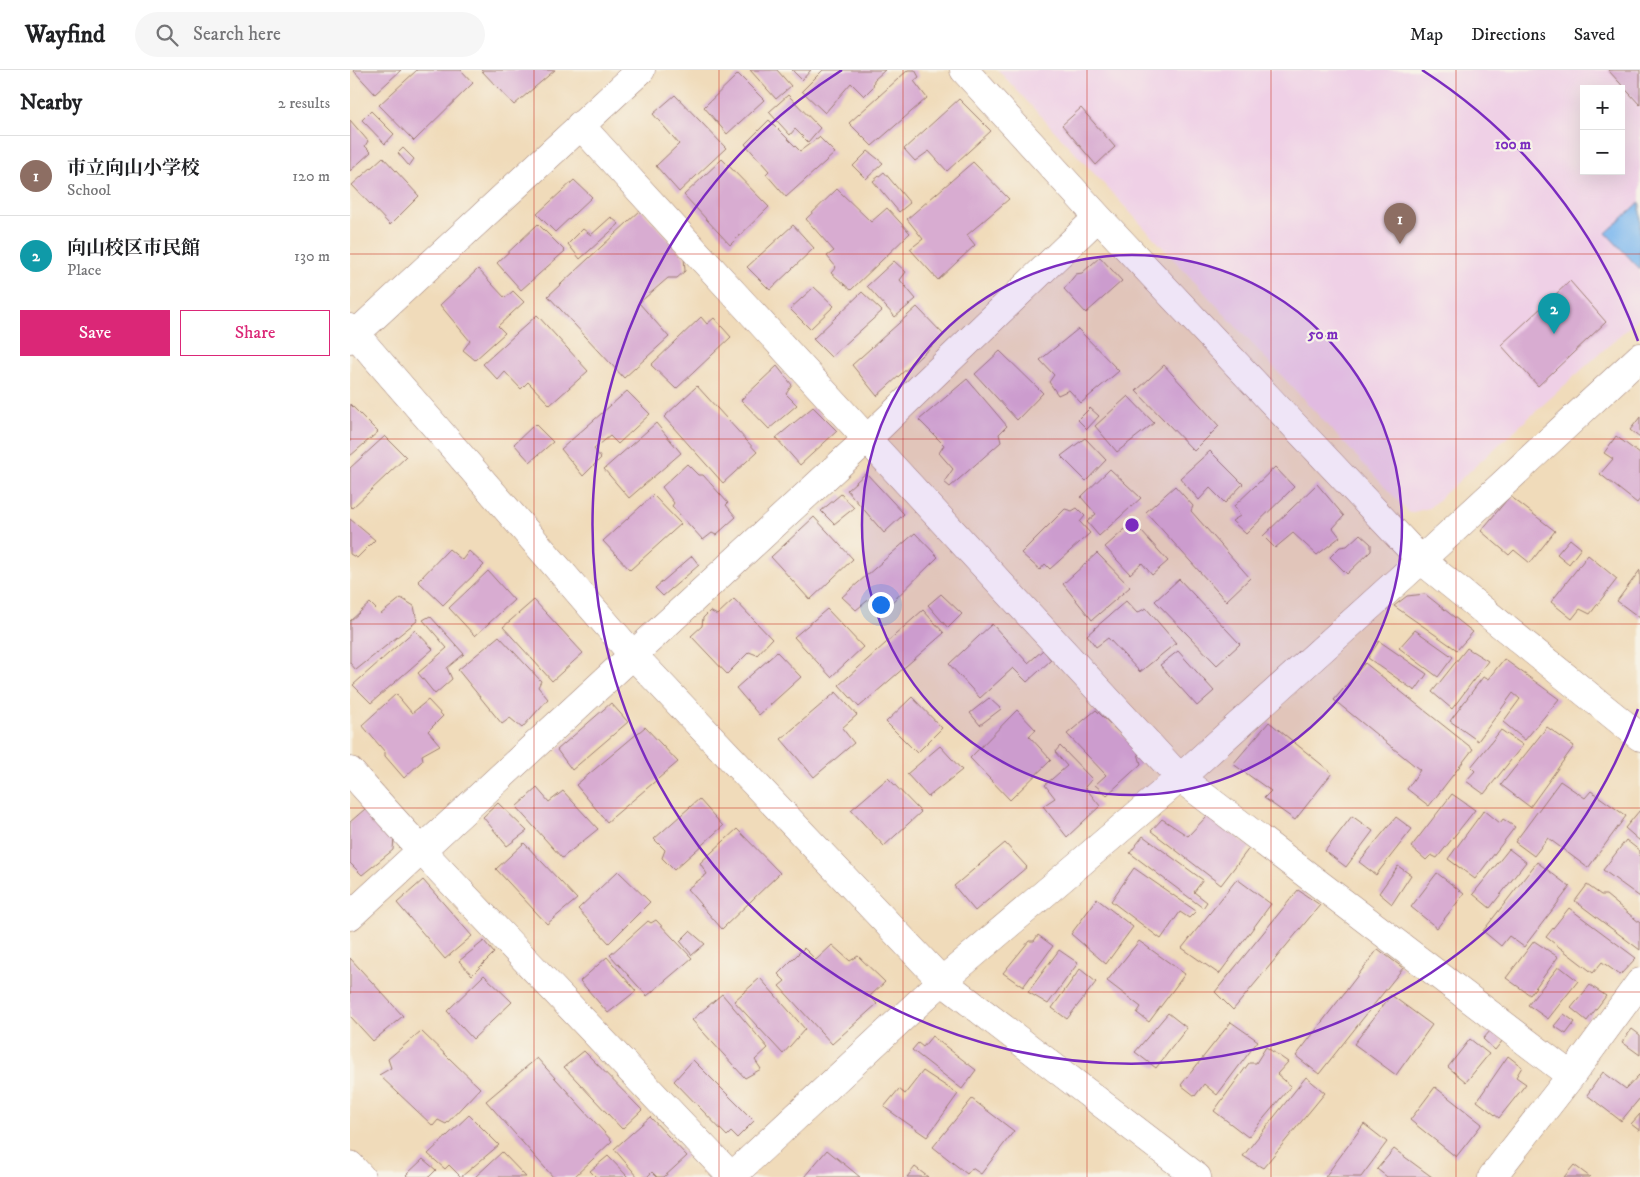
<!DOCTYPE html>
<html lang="en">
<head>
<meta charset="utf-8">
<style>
	:root { --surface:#fff; --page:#f6f6f6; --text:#202124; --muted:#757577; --line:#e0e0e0; --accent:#db2777 }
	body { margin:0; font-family:"IM FELL DW Pica","Noto Serif JP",serif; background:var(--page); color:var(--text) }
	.controls { position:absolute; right:15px; top:15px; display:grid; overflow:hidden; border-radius:0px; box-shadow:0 5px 20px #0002 }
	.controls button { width:45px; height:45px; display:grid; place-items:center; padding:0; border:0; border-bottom:1px solid var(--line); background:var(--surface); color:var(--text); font:25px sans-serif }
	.you { position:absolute; left:530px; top:534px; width:18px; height:18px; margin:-12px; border:4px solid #fff; border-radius:50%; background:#1a73e8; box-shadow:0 0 0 8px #1a73e833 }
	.badge { display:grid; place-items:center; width:32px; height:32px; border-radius:50%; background:var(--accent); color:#fff; font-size:16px; font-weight:700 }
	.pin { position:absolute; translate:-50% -41px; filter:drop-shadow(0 1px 2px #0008) }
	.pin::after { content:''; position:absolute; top:26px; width:18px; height:15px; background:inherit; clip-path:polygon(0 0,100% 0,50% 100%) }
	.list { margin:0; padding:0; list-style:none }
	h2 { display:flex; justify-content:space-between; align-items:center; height:65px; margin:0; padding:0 20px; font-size:21px }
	h2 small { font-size:16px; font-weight:400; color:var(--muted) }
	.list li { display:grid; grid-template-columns:32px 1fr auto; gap:15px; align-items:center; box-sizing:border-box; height:80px; padding:0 20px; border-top:1px solid var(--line) }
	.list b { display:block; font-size:19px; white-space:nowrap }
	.list p { margin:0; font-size:16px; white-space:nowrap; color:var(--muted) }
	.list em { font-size:16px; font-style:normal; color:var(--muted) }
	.actions { display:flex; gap:10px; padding:15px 20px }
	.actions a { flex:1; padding:11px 0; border:1px solid var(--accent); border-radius:0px; text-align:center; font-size:18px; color:var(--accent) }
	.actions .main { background:var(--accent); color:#fff }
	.icon { flex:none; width:28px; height:28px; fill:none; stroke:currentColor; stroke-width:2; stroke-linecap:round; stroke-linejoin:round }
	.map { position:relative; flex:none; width:1290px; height:1107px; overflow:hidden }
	header { display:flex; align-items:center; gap:30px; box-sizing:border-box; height:70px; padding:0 25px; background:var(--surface); border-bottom:1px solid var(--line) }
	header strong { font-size:24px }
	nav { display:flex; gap:28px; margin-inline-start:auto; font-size:18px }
	.search { width:350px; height:45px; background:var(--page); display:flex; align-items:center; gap:12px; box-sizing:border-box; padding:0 18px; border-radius:28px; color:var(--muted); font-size:19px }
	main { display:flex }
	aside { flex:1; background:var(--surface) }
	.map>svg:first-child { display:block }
</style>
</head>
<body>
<header>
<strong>Wayfind</strong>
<div class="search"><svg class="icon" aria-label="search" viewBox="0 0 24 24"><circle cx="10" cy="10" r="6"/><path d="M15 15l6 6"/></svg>Search here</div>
<nav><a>Map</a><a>Directions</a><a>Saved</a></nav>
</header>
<main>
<aside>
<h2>Nearby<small>2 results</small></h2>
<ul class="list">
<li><span class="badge" style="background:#8d6e63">1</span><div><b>市立向山小学校</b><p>School</p></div><em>120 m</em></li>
<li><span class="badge" style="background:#0f9aa8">2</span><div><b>向山校区市民館</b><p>Place</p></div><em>130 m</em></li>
</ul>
<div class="actions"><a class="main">Save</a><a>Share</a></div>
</aside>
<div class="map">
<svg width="1290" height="1107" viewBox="0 0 1290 1107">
	<rect width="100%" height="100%" fill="#f7f3e8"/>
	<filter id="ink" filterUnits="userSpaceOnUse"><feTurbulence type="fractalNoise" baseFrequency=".02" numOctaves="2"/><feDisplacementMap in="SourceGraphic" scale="10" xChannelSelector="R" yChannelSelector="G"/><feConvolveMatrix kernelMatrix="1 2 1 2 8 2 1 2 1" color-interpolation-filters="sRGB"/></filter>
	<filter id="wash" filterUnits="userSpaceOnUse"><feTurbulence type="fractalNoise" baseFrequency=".0096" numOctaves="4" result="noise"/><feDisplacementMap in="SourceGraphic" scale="20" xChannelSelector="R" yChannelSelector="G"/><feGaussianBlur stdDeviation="1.12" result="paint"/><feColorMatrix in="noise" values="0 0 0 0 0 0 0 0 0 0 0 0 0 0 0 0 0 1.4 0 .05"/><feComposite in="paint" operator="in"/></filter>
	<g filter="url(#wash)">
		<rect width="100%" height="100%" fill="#f0dbba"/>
		<path fill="#efd0e6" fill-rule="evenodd" d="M648 0H1290V247L1079 438 1059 443ZM1234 19H1271V101H1234Z"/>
		<path fill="#7db8ef" stroke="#646c8d" d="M1290 132V199L1256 163Z"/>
		<g id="blocks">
			<path fill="#d8acd1" d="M3 0H51L25 24Z
				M67 0H111L123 13 64 71 29 35Z
				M131 0H205L164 35Z
				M400 0H427L441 16 426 29Z
				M442 0H461L452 10Z
				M473 0H535L524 10 523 17 514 26 501 13 475 43 452 21Z
				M558 0H565L569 7 564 11 577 28 522 76 499 53Z
				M1258 0H1290V35Z
				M388 4 414 30 377 64 354 37Z
				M325 25 376 78 329 122 306 96 329 74 303 44Z
				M438 25 470 58 458 72 445 59 440 65 419 42Z
				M609 29 641 61 597 101 579 81 565 91 554 79Z
				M731 38 765 77 746 95 712 55Z
				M21 41 44 64 35 74 12 50Z
				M0 50 18 71 15 76 21 82 0 101Z
				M419 50 450 81 469 67 485 83 436 127 416 104 419 101 395 74Z
				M53 78 64 89 59 96 48 83Z
				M518 81 533 93 516 109 503 96Z
				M33 87 69 126 40 155 2 115Z
				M372 89 419 137 380 175 334 125Z
				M623 92 659 129 617 165 625 175 588 210 560 179 573 169 557 149Z
				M534 102 560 133 549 142 523 111Z
				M224 110 242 127 205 162 187 144Z
				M487 119 521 152 537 138 560 163 501 220 481 203 486 197 477 186 484 181 456 149Z
				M291 140 334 187 335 201 327 208H318L289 233 319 267 274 308 198 226Z
				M261 147 269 154 230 189 218 174 233 159 241 165Z
				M188 154 215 181 171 220 147 193Z
				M443 155 464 178 420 220 397 197Z
				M750 187 772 211 736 243 714 219 726 204 732 203Z
				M544 191 556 202 550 210 566 229 545 247 517 216Z
				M128 199 155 228 163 221 174 232 148 256 155 263 125 290 113 280 120 271 90 235Z
				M1220 211 1256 252 1188 316 1151 275Z
				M464 217 484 236 460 259 440 239Z
				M512 222 532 241 481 287 463 269Z
				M567 237 594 265 527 326 502 295Z
				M187 245 238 301 200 335 178 312 171 319 155 302 148 310 133 294Z
				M351 247 357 254 364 248 381 267 326 319 301 295Z
				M728 259 769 301 731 333 719 320 708 325 699 312 704 305 690 290Z
				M650 281 693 323 667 350 625 304Z
				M814 295 869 356 844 381 786 321Z
				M427 296 442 315 436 324 447 335 419 359 391 330Z
				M617 309 657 356 649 364 651 372 600 417 594 412 603 399 589 383 594 375 569 350Z
				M347 316 407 382 373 413 314 347Z
				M277 321 300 344 268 374 260 366 244 379 251 388 233 406 211 379Z
				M778 326 804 353 767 382 745 356Z
				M0 334 28 362 0 386Z
				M463 337 487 361 450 395 426 368Z
				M740 338 749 346 737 359 728 350Z
				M1290 347V368L1280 360Z
				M306 353 331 383 279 428 254 399Z
				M185 354 203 372 180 392 164 374Z
				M35 366 56 387 2 438 0 436V398Z
				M1266 366 1290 384V429L1287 433 1250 404 1263 389 1254 383Z
				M735 368 756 390 736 411 711 386Z
				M860 381 893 414 875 433 860 418 849 430 830 408Z
				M337 394 348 405H353L378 433 376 435 386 447 366 465 362 463 353 470 322 436 324 433 312 417Z
				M925 397 944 417 896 464 882 451 890 446 884 436Z
				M760 399 791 428 749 466 737 452 746 444 731 427Z
				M516 403 554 444 534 463 497 420Z
				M967 414 994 446 983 458 990 467 967 485 943 463 925 478 913 466Z
				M825 416 843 436 841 441 900 508 876 531 796 442Z
				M491 424 504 438 484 454 471 441Z
				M303 425 331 454 280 500 253 471Z
				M1160 426 1205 461 1180 493 1164 480 1159 485 1131 461Z
				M727 438 735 446 730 452 740 463 700 499 695 494 690 500 671 483 715 439 722 441Z
				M464 447 503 489 460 530 421 487Z
				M0 449 25 470 7 488 0 484Z
				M783 452 818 491 802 505 792 493 780 504 755 477Z
				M565 463 588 487 534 540 522 527 506 540 492 527Z
				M1010 464 1021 474V481L997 504 980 487 990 477 997 476Z
				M1220 469 1231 478 1219 494 1207 484Z
				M99 479 112 490 119 481 134 495 93 535 68 511Z
				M747 483 780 517 742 550 713 514Z
				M1238 485 1267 509 1240 544 1230 539 1222 549 1201 532Z
				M342 486 349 495 313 526 305 518Z
				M1290 500V548L1267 531Z
				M138 501 164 530 125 566 99 538Z
				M829 509 890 574 867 595 805 531Z
				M591 524 612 544 598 558 578 535Z
				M1075 524 1123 562 1107 580 1044 536 1057 526Z
				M51 528 64 536 67 551 6 600 0 593V551L20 533 31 544Z
				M384 529 422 569 407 585 399 582 377 604 341 566 352 556 353 548 360 541 367 545Z
				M184 530 233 583 202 611 153 557Z
				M776 531 787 543 796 538 826 573 790 602 758 568 746 577 737 565Z
				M477 539 513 577 481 607 444 567Z
				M573 540 594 563 509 637 489 615Z
				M80 546 114 584 97 598 102 609 85 624 68 603 97 578 73 550Z
				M642 554 678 593 693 580 701 590 677 612 663 598 630 628 599 594Z
				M65 560 83 579 21 633 3 615Z
				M1065 560 1103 587 1088 607 1049 578Z
				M149 566 191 611 188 617 198 629 172 658 160 648 152 654 108 600Z
				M1029 571 1077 604 1065 621 1018 588Z
				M1117 578 1138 591 1102 639 1082 622Z
				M828 581 864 621 847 636 810 595Z
				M427 582 451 607 409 645 386 618Z
				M1154 589 1209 629 1175 670 1153 652 1170 629 1163 623 1128 671 1100 651 1133 607 1138 609Z
				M1015 593 1123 679 1079 736 1057 719 1070 700 984 630Z
				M486 622 507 645 492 658 504 673 464 707 431 669Z
				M46 624 62 643 78 630 93 646 78 661 90 675 72 685 73 690 54 708 35 686V682L12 655Z
				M562 627 592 658 567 683 536 652Z
				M639 628 651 639 630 655 620 643Z
				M261 633 278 652 222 700 207 680Z
				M667 640 686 660 679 666 701 690 660 730 620 688Z
				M746 640 787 680 791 694 757 725 745 715 756 705 717 664Z
				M919 652 982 703 945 750 914 728 921 721 883 694Z
				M295 657 328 692 257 752 226 715Z
				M1197 657 1224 676 1180 737 1151 715Z
				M1151 660 1173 675 1134 724 1116 711 1125 701 1121 697Z
				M590 676 612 700 578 727 557 704Z
				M710 676 742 709 735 717 750 736 717 767 693 736 705 728 695 715 717 696 705 682Z
				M538 708 571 742 534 776 501 740Z
				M1210 711 1235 728 1241 721 1276 746 1238 798 1198 768 1184 786 1165 772Z
				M187 718 199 732 213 721 248 759 212 788 166 737Z
				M1102 724 1125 740 1087 788 1081 785 1076 790 1061 777Z
				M349 729 373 756 324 800 312 788 315 780 304 769Z
				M148 733 177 761 157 776 133 747Z
				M15 739 44 767 43 780 12 805 0 793V752Z
				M1134 740 1150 753 1153 749 1165 757 1125 809 1098 789Z
				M1290 740V771L1275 758Z
				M857 746 900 777 871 815 801 761 812 749 838 766Z
				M1002 746 1023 761 996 797 975 781Z
				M1046 747 1062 759 1026 805 1009 792Z
				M387 759 430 803 372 859 337 819 357 804 350 793Z
				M793 766 853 810 844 822 857 832 853 838 780 783Z
				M1276 770 1290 781V827L1253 800Z
				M174 773 227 829 197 854 146 799Z
				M655 773 677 797 625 841 604 816Z
				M1159 779 1176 792 1140 838 1123 824Z
				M1187 792 1220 817 1174 877 1159 866 1151 876 1133 861Z
				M1048 796 1061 805 1042 834 1029 823Z
				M784 798 846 841 839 848 830 842 811 869 761 831Z
				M268 801 300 832 259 873 228 839Z
				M1087 803 1114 824 1087 858 1061 837Z
				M887 809 921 834 869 904 832 878Z
				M73 810 122 866 95 889 47 833Z
				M1237 815 1251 825H1256L1290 853V880L1225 831Z
				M948 820 970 835 883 940 865 922Z
				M747 829 783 857 756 894 721 864Z
				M1219 838 1286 888 1270 905 1252 892 1243 903 1196 867Z
				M306 850 342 888 297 926 260 885 298 851 301 853Z
				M340 861 355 874 342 885 330 871Z
				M688 865 703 876 673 917 653 903 679 871H684Z
				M134 871 144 883 122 905 109 891Z
				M789 871 835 904 799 952 787 943 791 937 757 911Z
				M1184 871 1208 887 1180 925 1156 908Z
				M482 875 500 891 508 886 535 912 520 926 527 934 482 974 429 916 435 911 428 904 454 878 466 890Z
				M1028 879 1053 898 969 1004 946 986Z
				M709 880 728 893 698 934 678 922Z
				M257 887 286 921 258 943 230 911Z
				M0 888 53 946 23 971 0 946Z
				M1209 896 1228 911 1198 949 1178 935Z
				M730 899 746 912 717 949 702 938Z
				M134 905 162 932 123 969 97 941Z
				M410 908 455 959 433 984 384 931Z
				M1240 915 1256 926 1237 951 1221 938Z
				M372 924 418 978 405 990 411 999 395 1008 342 950Z
				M1041 925 1082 955 1046 1005 1004 974Z
				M818 943 837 958 806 998 785 982Z
				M1214 944 1225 952 1216 964 1204 956Z
				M881 952 908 971 867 1025 854 1014 845 1026 831 1015Z
				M1282 959 1290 965V985L1272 972Z
				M1141 960 1153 970 1145 980 1133 969Z
				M71 961 130 1018 96 1054 88 1050 83 1056 29 1005 41 998 38 989Z
				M582 966 626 1000 612 1019 562 980 568 973 573 977Z
				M1120 969 1139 984 1116 1012 1098 997Z
				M916 977 938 992 927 1004 941 1016 898 1067 864 1041 899 993H906Z
				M234 981 292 1040 272 1059 214 997Z
				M1158 986 1172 997 1166 1007 1176 1014 1149 1048 1127 1031Z
				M187 988 262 1071 224 1107H203L136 1031Z
				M343 990 404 1051 387 1068 381 1062 377 1066 324 1011Z
				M573 1001 608 1024 577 1067 534 1037 549 1019 555 1024Z
				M1253 1002 1276 1019 1289 1005 1290 1006V1028L1271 1051 1237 1025Z
				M956 1007 975 1023 913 1098 893 1086Z
				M1085 1017 1132 1054 1106 1087 1060 1050Z
				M622 1029 664 1061 631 1104 622 1098 617 1104 583 1077Z
				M1290 1044V1061L1281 1054Z
				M119 1045 149 1075 111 1107 99 1095 95 1099 78 1084Z
				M300 1047 337 1086 314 1107H307L302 1102 297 1107H288L264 1079Z
				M1014 1054 1037 1072 1011 1107H975Z
				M1044 1079 1082 1107H1037L1027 1099Z
				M477 1080 510 1107H454Z
				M152 1082 176 1107H125Z
				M258 1086 278 1107H246L240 1101Z
				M73 1089 86 1100 79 1107H58L56 1105Z
				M1224 1095 1240 1107H1214Z
				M565 1097 578 1107H557Z"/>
		</g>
	</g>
	<g filter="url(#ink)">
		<use href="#blocks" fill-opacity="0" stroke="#9d7d72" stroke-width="1"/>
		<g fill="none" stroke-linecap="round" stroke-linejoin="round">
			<g stroke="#9d7d72" stroke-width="29">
				<path id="minor" d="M614 0 748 147 1071 490 1290 667
					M230 55 517 369 830 708 1221 1006
					M0 701 71 780 382 1107
					M0 846 517 369 748 147
					M0 1095 11 1107
					M381 1107 592 911 830 708 1071 490 1290 287
					M1142 1107 1221 1006 1290 912"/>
			</g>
			<g stroke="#9d7d72" stroke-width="29">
				<path id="tertiary" d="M0 258 283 585 592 911 847 1107
					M0 269 291 0"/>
			</g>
			<use href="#minor" stroke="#fff" stroke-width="28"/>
			<use href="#tertiary" stroke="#fff" stroke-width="28"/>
		</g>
	</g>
	<path fill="none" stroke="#c8321e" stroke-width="1" stroke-opacity="0.55" d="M184 0V1107M369 0V1107M553 0V1107M737 0V1107M921 0V1107M1106 0V1107M0 184H1290M0 369H1290M0 554H1290M0 738H1290M0 922H1290"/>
	<circle cx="782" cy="455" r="270" fill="#7b2cbf" fill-opacity=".12"/>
	<g fill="none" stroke="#7b2cbf" stroke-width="2.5">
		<circle cx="782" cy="455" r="270"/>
		<path d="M1288 639A539 539 0 1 1 492 0M1072 0A539 539 0 0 1 1288 271"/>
	</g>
	<circle cx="782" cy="455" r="8" fill="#7b2cbf" stroke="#f7f3e8" stroke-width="2.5"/>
	<g font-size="15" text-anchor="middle" font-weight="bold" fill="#7b2cbf" stroke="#f7f3e8" stroke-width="4.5" stroke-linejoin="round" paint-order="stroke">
		<text x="1163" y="79">100 m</text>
		<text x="973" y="269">50 m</text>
	</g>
</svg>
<div class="controls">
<button>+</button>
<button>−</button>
</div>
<div class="you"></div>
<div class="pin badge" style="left:1050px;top:174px;background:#8d6e63">1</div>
<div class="pin badge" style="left:1204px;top:264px;background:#0f9aa8">2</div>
</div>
</main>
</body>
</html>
